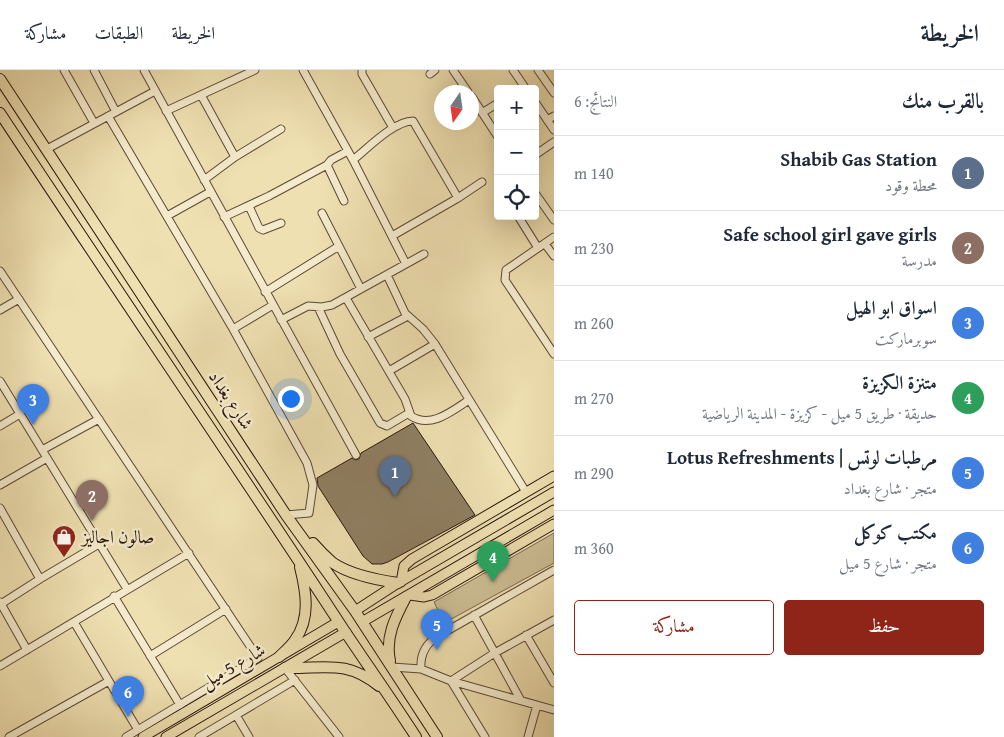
<!DOCTYPE html>
<html lang="ar">
<head>
<meta charset="utf-8">
<style>
	:root { --surface:#fff; --page:#f6f6f7; --text:#1f2937; --muted:#747a83; --line:#e0e1e3; --accent:#8f2418 }
	body { margin:0; font-family:"Gentium Book Plus",Amiri,serif; background:var(--page); color:var(--text); direction:rtl }
	.controls { position:absolute; right:15px; top:15px; display:grid; overflow:hidden; border-radius:5px; box-shadow:0 5px 20px #0002 }
	.controls button { width:45px; height:45px; display:grid; place-items:center; padding:0; border:0; border-bottom:1px solid var(--line); background:var(--surface); color:var(--text); font:25px sans-serif }
	.compass { position:absolute; left:434px; top:15px; width:45px; height:45px; border-radius:50%; background:var(--surface); box-shadow:0 5px 20px #0002; rotate:193deg }
	.you { position:absolute; left:290px; top:328px; width:18px; height:18px; margin:-12px; border:4px solid #fff; border-radius:50%; background:#1a73e8; box-shadow:0 0 0 8px #1a73e833 }
	.badge { display:grid; place-items:center; width:32px; height:32px; border-radius:50%; background:var(--accent); color:#fff; font-size:16px; font-weight:700 }
	.pin { position:absolute; translate:-50% -41px; filter:drop-shadow(0 1px 2px #0008) }
	.pin::after { content:''; position:absolute; top:26px; width:18px; height:15px; background:inherit; clip-path:polygon(0 0,100% 0,50% 100%) }
	.list { margin:0; padding:0; list-style:none }
	h2 { display:flex; justify-content:space-between; align-items:center; height:65px; margin:0; padding:0 20px; font-size:21px }
	h2 small { font-size:16px; font-weight:400; color:var(--muted) }
	.list li { display:grid; grid-template-columns:32px 1fr auto; gap:15px; align-items:center; box-sizing:border-box; height:75px; padding:0 20px; border-top:1px solid var(--line) }
	.list b { display:block; font-size:19px; white-space:nowrap }
	.list p { margin:0; font-size:16px; white-space:nowrap; color:var(--muted) }
	.list em { font-size:16px; font-style:normal; color:var(--muted) }
	.actions { display:flex; gap:10px; padding:15px 20px }
	.actions a { flex:1; padding:11px 0; border:1px solid var(--accent); border-radius:5px; text-align:center; font-size:18px; color:var(--accent) }
	.actions .main { background:var(--accent); color:#fff }
	.icon { flex:none; width:28px; height:28px; fill:none; stroke:currentColor; stroke-width:2; stroke-linecap:round; stroke-linejoin:round }
	.map { position:relative; flex:none; width:554px; height:667px; overflow:hidden; direction:ltr }
	header { display:flex; align-items:center; gap:30px; box-sizing:border-box; height:70px; padding:0 25px; background:var(--surface); border-bottom:1px solid var(--line) }
	header strong { font-size:24px }
	nav { display:flex; gap:28px; margin-inline-start:auto; font-size:18px }
	main { display:flex }
	aside { flex:1; background:var(--surface) }
	.map>svg:first-child { display:block }
</style>
</head>
<body>
<header>
<strong>الخريطة</strong>
<nav><a>الخريطة</a><a>الطبقات</a><a>مشاركة</a></nav>
</header>
<main>
<aside>
<h2>بالقرب منك<small>النتائج: 6</small></h2>
<ul class="list">
<li><span class="badge" style="background:#5c6f8a">1</span><div><b>Shabib Gas Station</b><p>محطة وقود</p></div><em>140 m</em></li>
<li><span class="badge" style="background:#8d6e63">2</span><div><b>Safe school girl gave girls</b><p>مدرسة</p></div><em>230 m</em></li>
<li><span class="badge" style="background:#3f7fe0">3</span><div><b>اسواق ابو الهيل</b><p>سوبرماركت</p></div><em>260 m</em></li>
<li><span class="badge" style="background:#2e9e5b">4</span><div><b>متنزة الكزيزة</b><p>حديقة · طريق 5 ميل - كزيزة - المدينة الرياضية</p></div><em>270 m</em></li>
<li><span class="badge" style="background:#3f7fe0">5</span><div><b>مرطبات لوتس | Lotus Refreshments</b><p>متجر · شارع بغداد</p></div><em>290 m</em></li>
<li><span class="badge" style="background:#3f7fe0">6</span><div><b>مكتب كوكل</b><p>متجر · شارع 5 ميل</p></div><em>360 m</em></li>
</ul>
<div class="actions"><a class="main">حفظ</a><a>مشاركة</a></div>
</aside>
<div class="map">
<svg width="554" height="667" viewBox="0 0 554 667">
	<rect width="100%" height="100%" fill="#efe0b1"/>
	<filter id="stains"><feTurbulence type="fractalNoise" baseFrequency=".004" numOctaves="4"/><feColorMatrix values="0 0 0 0 .2 0 0 0 0 .09 0 0 0 0 .02 0 0 0 .5 -.17"/></filter>
	<radialGradient id="worn" r=".72"><stop offset=".6" stop-color="#630" stop-opacity="0"/><stop offset="1" stop-color="#630" stop-opacity=".3"/></radialGradient>
	<path fill="#cdbe95" stroke="#7a6a50" d="M554 463V493L444 553 434 532Z"/>
	<path fill="#8f7f62" stroke="#28160c" d="M413 353 475 445 388 492 382 494H372L363 486 318 416 317 408 352 388 355 390 359 389 361 383Z"/>
	<g fill="none" stroke-linecap="round" stroke-linejoin="round">
		<g stroke="#5a4835" stroke-width="9">
			<path id="minor" d="M64 0 94 53
				M94 0 116 42
				M144 0 356 385
				M303 0 353 90 406 194
				M362 0V4L393 58
				M453 0 468 22
				M513 0 526 19
				M538 0 554 23
				M430 4 435 0
				M201 25 235 87
				M472 27 498 67
				M535 32 554 60
				M166 41 255 0
				M482 43 498 33
				M108 46 233 259 307 393 313 415 309 443 286 445
				M547 50 554 46
				M47 79 155 21
				M535 85 554 72
				M353 90C368 78 394 51 413 51L458 128
				M327 95 344 131
				M204 110 235 87 281 59
				M535 123 554 150
				M249 136 259 158 263 160 281 153
				M322 143 361 219
				M167 146 210 122
				M518 146 538 178
				M224 147 269 126 327 95 331 90 348 81
				M392 166 458 128 482 112
				M554 167 506 200 505 210 554 284
				M545 174 554 186
				M0 201 258 588 126 667
				M387 205 405 243 423 259 435 274 526 422
				M265 222 339 176
				M346 228 405 329 411 346C431 359 452 341 469 330
				M318 237 340 284 380 353 387 356 409 343
				M0 240 19 229
				M281 250 308 236 322 237 332 235 424 184
				M233 259 273 235
				M368 267 408 246
				M389 301 435 274
				M0 311 127 519
				M0 356 20 344
				M42 380 99 349
				M0 415 47 388
				M0 438 40 509
				M114 526 180 635
				M0 532 27 580
				M1 534 40 509 99 474
				M474 545 520 629
				M74 552 138 660
				M526 565 554 613
				M150 586 226 539
				M0 596 189 483
				M392 597 421 599
				M285 598 339 667
				M451 611 493 584 554 550
				M451 611 554 640
				M236 645 249 667
				M9 667 109 611
				M199 667 295 610
				M485 667 451 611 421 599C420 585 425 574 438 566L554 500
				M528 667 537 635"/>
		</g>
		<g stroke="#28160c" stroke-width="11">
			<path id="major" d="M401 512 404 496 412 489 554 406
				M410 525 424 527 432 525 554 454
				M355 541 398 513 554 422
				M362 552 554 440
				M143 667 338 552
				M166 667 346 562"/>
		</g>
		<g stroke="#28160c" stroke-width="12">
			<path id="highway" d="M0 9 286 445 355 541 437 667
				M0 43C114 216 231 387 344 560 368 596 393 631 416 667
				M313 473C319 480 326 487 333 493 351 505 377 510 398 513
				M279 587C284 582 291 576 295 570 311 548 306 521 300 497
				M390 591C385 567 395 548 406 527
				M285 598C324 599 346 589 379 616"/>
		</g>
		<use href="#minor" stroke="#f5ebcc" stroke-width="7"/>
		<use href="#major" stroke="#efe0b1" stroke-width="9"/>
		<use href="#highway" stroke="#efe0b1" stroke-width="10"/>
	</g>
	<defs>
		<g id="shop-pin" transform="scale(1.25)"><path d="M0 17L-7.5 6A9.5 9.5 0 1 1 7.5 6Z" fill="#8f2418" stroke="#f5ebcc"/><path d="M-5-2.5h2.3a2.7 3.5 0 0 1 5.4 0H5L5.5 6h-11ZM-1.5-2.5h3a1.5 2.3 0 0 0-3 0Z" fill="#fff"/></g>
	</defs>
	<g fill-rule="evenodd">
		<use href="#shop-pin" x="64" y="467"/>
	</g>
	<g text-anchor="middle" stroke-width="5" stroke-linejoin="round" paint-order="stroke">
		<g font-size="18" fill="#28160c" stroke="#f5ebcc">
			<text transform="translate(231 330) rotate(57)" y="6">شارع بغداد</text>
			<text transform="translate(233 596) rotate(-30)" y="6">شارع 5 ميل</text>
		</g>
		<g font-size="18" fill="#28160c" stroke="#f5ebcc" text-anchor="start">
			<text x="82" y="473">صالون اجاليز</text>
		</g>
	</g>
	<rect width="100%" height="100%" filter="url(#stains)"/>
	<rect width="100%" height="100%" fill="url(#worn)"/>
</svg>
<div class="controls">
<button>+</button>
<button>−</button>
<button><svg class="icon" aria-label="locate" viewBox="0 0 24 24"><circle cx="12" cy="12" r="6"/><path d="M12 2v4M12 18v4M2 12h4M18 12h4"/></svg></button>
</div>
<svg class="compass" viewBox="-18 -18 36 36"><path d="M0-13l5 13h-10z" fill="#e53935"/><path d="M0 13l5-13h-10z" fill="#747a83"/></svg>
<div class="you"></div>
<div class="pin badge" style="left:395px;top:427px;background:#5c6f8a">1</div>
<div class="pin badge" style="left:92px;top:451px;background:#8d6e63">2</div>
<div class="pin badge" style="left:33px;top:355px;background:#3f7fe0">3</div>
<div class="pin badge" style="left:493px;top:512px;background:#2e9e5b">4</div>
<div class="pin badge" style="left:437px;top:580px;background:#3f7fe0">5</div>
<div class="pin badge" style="left:128px;top:647px;background:#3f7fe0">6</div>
</div>
</main>
</body>
</html>
